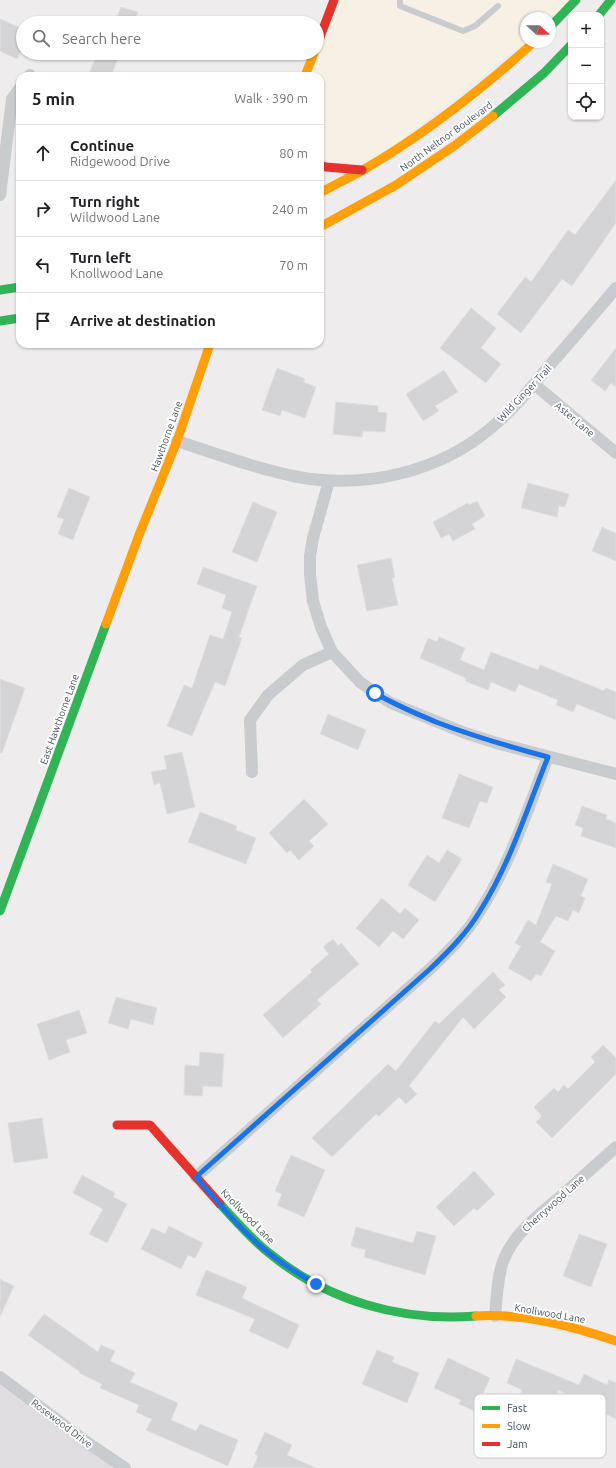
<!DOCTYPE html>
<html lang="en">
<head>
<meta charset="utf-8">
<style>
	:root { --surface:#fff; --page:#f6f6f6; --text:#202124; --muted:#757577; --line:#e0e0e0 }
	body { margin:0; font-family:Ubuntu,sans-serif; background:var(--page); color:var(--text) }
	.controls { position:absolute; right:12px; top:12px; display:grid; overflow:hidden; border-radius:8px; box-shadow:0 1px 3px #0004 }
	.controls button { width:36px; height:36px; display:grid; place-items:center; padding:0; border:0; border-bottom:1px solid var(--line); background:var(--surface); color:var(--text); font:20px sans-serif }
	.compass { position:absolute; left:520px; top:12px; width:36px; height:36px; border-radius:50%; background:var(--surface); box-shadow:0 1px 3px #0004; rotate:111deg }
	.stop { position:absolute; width:12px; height:12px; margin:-9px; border:3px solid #1a73e8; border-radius:50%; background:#fff }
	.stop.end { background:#1a73e8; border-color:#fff; box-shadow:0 1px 4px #0008 }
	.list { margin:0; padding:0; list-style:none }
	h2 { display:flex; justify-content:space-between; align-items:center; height:52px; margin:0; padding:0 16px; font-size:17px }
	h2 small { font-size:13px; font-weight:400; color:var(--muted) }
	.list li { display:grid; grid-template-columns:26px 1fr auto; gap:12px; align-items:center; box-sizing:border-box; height:56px; padding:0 16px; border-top:1px solid var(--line) }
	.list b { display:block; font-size:15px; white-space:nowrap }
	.list p { margin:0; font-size:13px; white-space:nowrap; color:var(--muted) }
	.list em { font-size:13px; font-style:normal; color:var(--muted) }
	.icon { flex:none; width:22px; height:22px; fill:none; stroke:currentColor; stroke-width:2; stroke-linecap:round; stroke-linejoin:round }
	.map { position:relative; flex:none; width:616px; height:1468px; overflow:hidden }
	.search { position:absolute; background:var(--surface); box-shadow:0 1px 3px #0004; left:16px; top:16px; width:308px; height:44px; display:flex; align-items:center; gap:10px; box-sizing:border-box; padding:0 14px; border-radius:22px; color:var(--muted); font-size:15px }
	.panel { position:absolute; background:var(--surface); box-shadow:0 1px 3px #0004; left:16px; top:72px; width:308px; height:276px; border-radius:12px }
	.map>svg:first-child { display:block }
</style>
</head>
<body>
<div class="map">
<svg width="616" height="1468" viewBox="0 0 616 1468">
	<rect width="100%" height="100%" fill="#eeecec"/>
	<path fill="#f6f0e5" d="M334 0H574L550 18H526V42L372 163 320 162V76H305Z"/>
	<path fill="#dfdddf" d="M0 1385 64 1433 120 1468H0Z"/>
	<path fill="#d4d4d7" stroke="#dfdedf" d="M121 7 138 12 134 23H115Z
		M0 19 23 29V46L17 59 0 51Z
		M98 53H112L119 56 111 76H88Z
		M616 180V223L572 286 562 279 521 333 497 314 525 277 531 282 568 230 575 235Z
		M471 308 496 328 481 348 501 364 486 383 440 348Z
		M616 348V387L611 383 605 391 591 380Z
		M277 368 305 379 303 382 316 387 305 418 282 410 280 416 262 410Z
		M444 370 458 392 435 406 439 411 423 421 406 394Z
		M336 402 378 406V412L387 413 385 432 363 431 362 437 333 434Z
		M528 483 569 494 565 507 559 506 557 517 521 508Z
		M69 488 90 497 73 540 58 534 64 519 57 517Z
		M477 501 485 516 472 524 475 529 453 541 449 534 441 538 433 522 468 503 469 505Z
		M253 502 277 512 257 562 232 552Z
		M602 527 616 533V561L592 551Z
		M391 558 395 578H392L398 605 367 611 357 565Z
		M203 567 257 586 239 637 242 638 225 686 215 682 192 736 167 726 184 685 192 688 210 635 223 639 232 612 222 608 226 595 197 584Z
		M439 637 465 648 460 660 484 670 491 652 538 670 540 665 604 691 606 688 616 692V720L577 704 573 712 556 705 558 700 519 684 515 692 491 682 488 690 465 681 466 678 420 658 428 638 437 642Z
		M0 679 25 688 2 753H0Z
		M328 714 366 730 358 750 320 734Z
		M182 752 195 807 167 814 160 783 154 785 151 772 167 769 164 756Z
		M459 774 493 787 487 803 480 801 469 828 442 818Z
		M304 799 328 824 309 841 314 846 299 860 290 850 287 853 269 833Z
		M582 806 607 815 606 819 616 823V848L581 836 583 828 575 825Z
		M200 812 237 826 236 830 256 838 246 864 188 842Z
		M447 850 462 859 435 902 408 885 427 855 439 863Z
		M553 864 588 879 581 896 585 898 579 913 573 910 568 921 556 916 540 942 555 951 541 976 536 974 531 981 508 968 521 946 515 943 528 920 536 925 552 884 546 882Z
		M382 898 400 914 405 908 419 920 403 939 393 931 379 947 356 928Z
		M333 939 338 946 341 943 359 964 317 1000 321 1004 283 1038 263 1015 312 972 310 970 329 954 323 947Z
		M493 972 505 985 499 990 506 997 474 1029 463 1017 409 1086 417 1094 406 1104 399 1097 379 1116 376 1114 332 1157 312 1138 388 1064 396 1071 435 1021 439 1024Z
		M116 997 157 1008 153 1025 131 1019 128 1029 108 1023Z
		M79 1010 87 1033 66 1040 70 1052 49 1060 37 1024Z
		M603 1045 616 1058V1074L552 1138 536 1122 542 1116 534 1107 554 1088 558 1092 564 1085 568 1089 595 1062 591 1057Z
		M200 1052 224 1054 222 1087 203 1086 202 1096 184 1095 185 1065 199 1066Z
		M42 1118 48 1158 14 1163 8 1123Z
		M291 1155 325 1170 304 1217 277 1205 282 1194 275 1191Z
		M474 1171 495 1194 477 1211 474 1208 454 1226 436 1207Z
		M82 1175 115 1193 113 1197 127 1204 107 1243 89 1234 103 1209 73 1193Z
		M169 1226 203 1243 195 1258 188 1255 181 1269 141 1249 152 1228 165 1234Z
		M356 1227 413 1243 417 1231 436 1236 425 1275 364 1257 366 1250 351 1246Z
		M579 1234 607 1244 591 1287 563 1276Z
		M206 1270 247 1287 242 1298 299 1325 288 1349 249 1331 255 1319 196 1295Z
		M0 1279 14 1286 0 1317Z
		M44 1314 98 1352 101 1345 115 1351 110 1361 135 1373 130 1382 178 1403 171 1420 196 1431 200 1424 238 1440 228 1466 146 1430 152 1419 136 1412 139 1405 100 1388 102 1384 79 1373 80 1372 28 1335Z
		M377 1350 394 1357 392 1362 419 1373 407 1403 362 1384Z
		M448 1358 490 1378 475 1411 459 1404 461 1400 434 1388Z
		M516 1359 579 1385 584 1374 607 1385 609 1380 616 1383V1419L606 1414 604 1419 593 1414 596 1408 558 1390 554 1400 547 1397 543 1408 519 1398 522 1390 507 1383Z
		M265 1432 292 1445 287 1455 316 1468H253L258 1456 255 1454Z"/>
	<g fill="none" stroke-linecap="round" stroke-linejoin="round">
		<path stroke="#c8ccce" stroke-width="6" d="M400 0V6L463 31 475 26 498 6"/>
		<path stroke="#c8ccce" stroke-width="12" d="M29 76 30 75
			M0 195 12 99 20 88
			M534 384 616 453
			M177 441C217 454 257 469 298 477 366 489 439 472 491 428 513 410 531 388 549 366 572 340 594 314 616 288
			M329 481 313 538 310 556V574L313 601 321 627 332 652 360 682 375 693 391 703 465 733 500 744 616 774
			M252 772 250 720 268 695 303 665 332 652
			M196 1177 430 969C449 951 467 933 480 911 510 864 528 809 548 757
			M495 1316C497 1297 497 1276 504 1259 515 1232 540 1214 561 1196 579 1180 598 1163 616 1147
			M0 1377 88 1443 125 1468"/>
		<path stroke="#30b455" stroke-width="9" d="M599 15 611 0
			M550 27 576 0
			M493 116 544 73 571 45
			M0 290 20 287
			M0 321 20 318
			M0 911 106 624
			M220 1204C236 1221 251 1239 269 1253 327 1301 402 1322 476 1316"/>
		<path stroke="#ff9f0a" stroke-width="9" d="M305 76 314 53
			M320 193C334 185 349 178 363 170 425 134 481 90 534 42
			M320 227 396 185 454 146 493 116
			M106 624 139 535 177 441 210 344
			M476 1316C524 1313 572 1326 616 1341"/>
		<path stroke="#e5322d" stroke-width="9" d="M317 45 334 0
			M320 165 326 167 362 170
			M117 1125H150L220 1204"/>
	</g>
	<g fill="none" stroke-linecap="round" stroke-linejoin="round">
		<path stroke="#1a73e8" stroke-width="5" d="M316 1284C300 1275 284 1265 270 1254 242 1232 219 1203 196 1177L430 969C449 951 467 933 480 911 510 864 527 809 548 757 510 747 473 736 436 722 415 713 395 705 375 693"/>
	</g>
	<g text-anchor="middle" stroke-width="4" stroke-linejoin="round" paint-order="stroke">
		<g font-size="10" fill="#42505b" stroke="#fff">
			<text transform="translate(446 136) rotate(-36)" y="4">North Neltnor Boulevard</text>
			<text transform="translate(524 393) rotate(-47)" y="4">Wild Ginger Trail</text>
			<text transform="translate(575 419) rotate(40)" y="4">Aster Lane</text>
			<text transform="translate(166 436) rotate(-70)" y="4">Hawthorne Lane</text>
			<text transform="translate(59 719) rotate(-70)" y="4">East Hawthorne Lane</text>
			<text transform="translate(553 1203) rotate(-42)" y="4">Cherrywood Lane</text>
			<text transform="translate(248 1216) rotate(46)" y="4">Knollwood Lane</text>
			<text transform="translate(550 1313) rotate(10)" y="4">Knollwood Lane</text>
			<text transform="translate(62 1423) rotate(37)" y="4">Rosewood Drive</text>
		</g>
	</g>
	<rect x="474" y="1394" width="132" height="64" rx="6" fill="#fff" stroke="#c6cace" stroke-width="1"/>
	<rect x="482" y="1406" width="18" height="4" fill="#30b455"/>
	<rect x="482" y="1424" width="18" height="4" fill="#ff9f0a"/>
	<rect x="482" y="1442" width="18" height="4" fill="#e5322d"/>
	<g font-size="11" fill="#42505b">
		<text x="507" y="1412">Fast</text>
		<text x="507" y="1430">Slow</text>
		<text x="507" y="1448">Jam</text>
	</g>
</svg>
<div class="controls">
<button>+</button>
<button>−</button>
<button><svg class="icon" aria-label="locate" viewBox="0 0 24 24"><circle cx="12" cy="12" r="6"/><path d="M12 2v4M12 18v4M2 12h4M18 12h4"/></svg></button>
</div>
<svg class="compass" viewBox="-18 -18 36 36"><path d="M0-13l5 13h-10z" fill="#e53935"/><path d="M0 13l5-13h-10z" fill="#757577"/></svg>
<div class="stop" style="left:375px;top:693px"></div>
<div class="stop end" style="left:316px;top:1284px"></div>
<div class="search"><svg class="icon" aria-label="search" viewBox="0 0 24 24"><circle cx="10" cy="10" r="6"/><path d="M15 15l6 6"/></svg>Search here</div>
<section class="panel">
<h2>5 min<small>Walk · 390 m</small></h2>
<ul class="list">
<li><svg class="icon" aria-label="ahead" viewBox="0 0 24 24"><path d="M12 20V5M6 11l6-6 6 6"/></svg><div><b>Continue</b><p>Ridgewood Drive</p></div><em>80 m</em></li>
<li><svg class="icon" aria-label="right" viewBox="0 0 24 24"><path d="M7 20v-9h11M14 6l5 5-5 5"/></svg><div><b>Turn right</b><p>Wildwood Lane</p></div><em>240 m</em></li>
<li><svg class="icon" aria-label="left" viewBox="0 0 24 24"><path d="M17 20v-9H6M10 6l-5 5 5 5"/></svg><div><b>Turn left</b><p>Knollwood Lane</p></div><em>70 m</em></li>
<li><svg class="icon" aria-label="arrive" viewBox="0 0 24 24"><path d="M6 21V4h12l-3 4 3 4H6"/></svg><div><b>Arrive at destination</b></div></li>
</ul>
</section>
</div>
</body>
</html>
